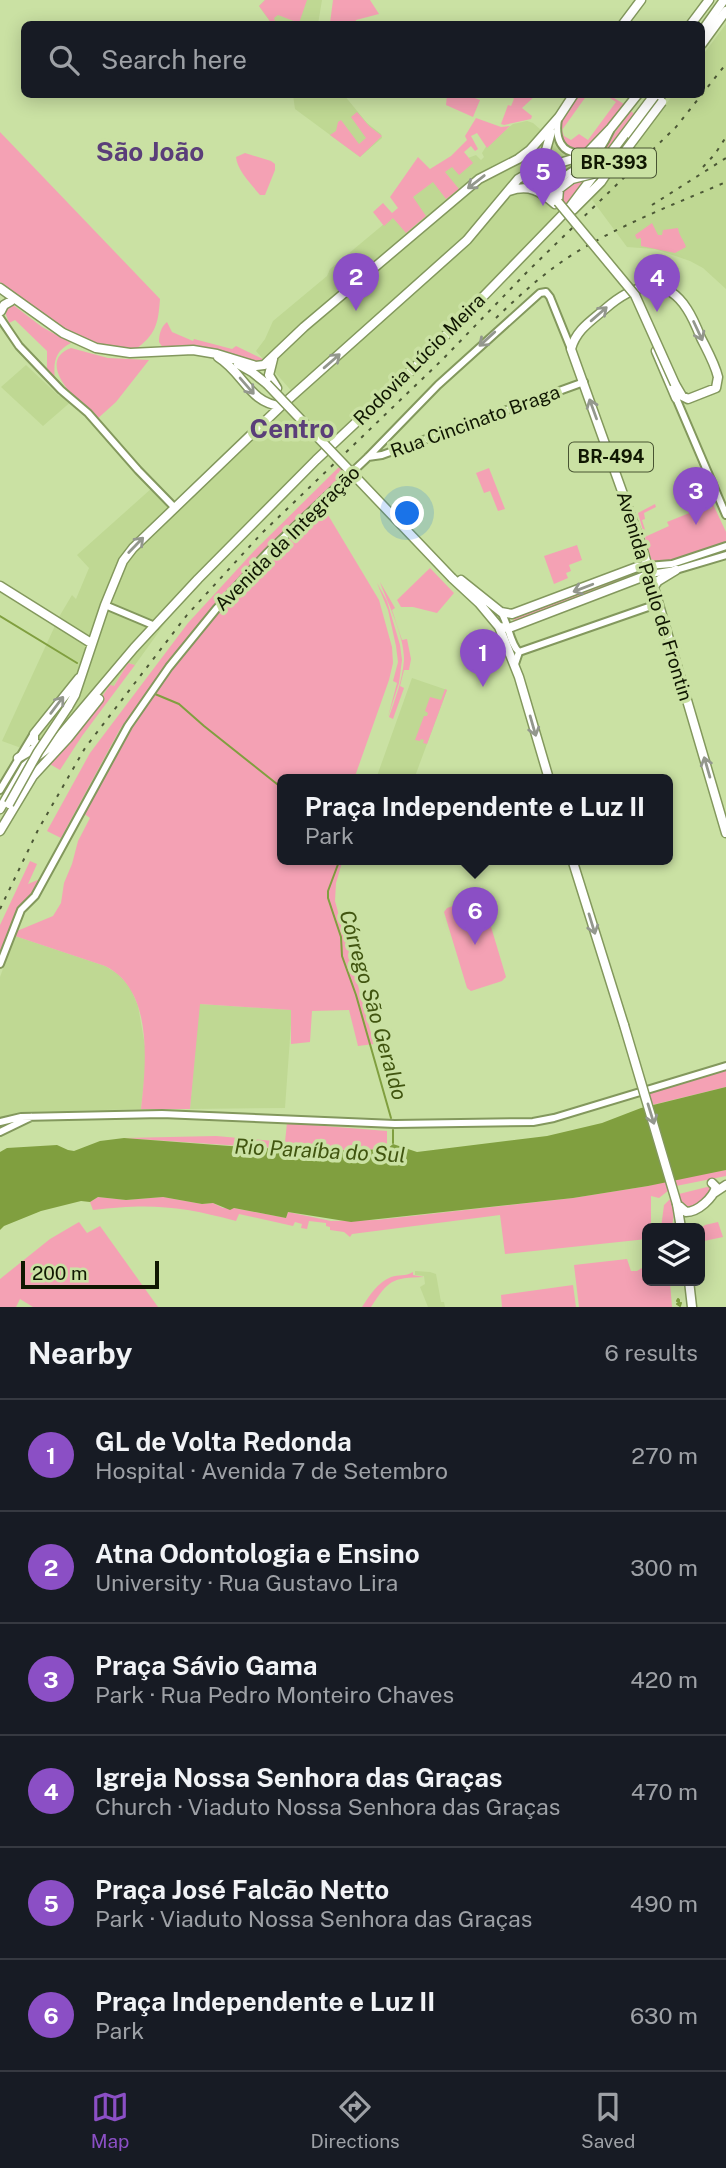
<!DOCTYPE html>
<html lang="en">
<head>
<meta charset="utf-8">
<style>
	:root { --surface:#171b24; --page:#242831; --text:#f1f3f6; --muted:#9ea1a6; --line:#363941; --accent:#8b4fc5 }
	body { margin:0; font-family:"Public Sans",sans-serif; background:var(--page); color:var(--text) }
	.controls { position:absolute; right:21px; bottom:21px; display:grid; overflow:hidden; border-radius:10px; box-shadow:0 4px 18px #0003 }
	.controls button { width:63px; height:63px; display:grid; place-items:center; padding:0; border:0; border-bottom:2px solid var(--line); background:var(--surface); color:var(--text); font:35px sans-serif }
	.scale { position:absolute; left:21px; bottom:18px; width:138px; box-sizing:border-box; padding-left:7px; border:4px solid #101702; border-top:0; font-size:19px; line-height:24px; white-space:nowrap; color:#101702; -webkit-text-stroke:5px #cae1a3; paint-order:stroke }
	.you { position:absolute; left:408px; top:514px; width:24px; height:24px; margin:-18px; border:5px solid #fff; border-radius:50%; background:#1a73e8; box-shadow:0 0 0 10px #1a73e833 }
	.badge { display:grid; place-items:center; width:46px; height:46px; border-radius:50%; background:var(--accent); color:#fff; font-size:23px; font-weight:700 }
	.pin { position:absolute; translate:-50% -58px; filter:drop-shadow(0 2px 4px #0008) }
	.pin::after { content:''; position:absolute; top:37px; width:24px; height:21px; background:inherit; clip-path:polygon(0 0,100% 0,50% 100%) }
	.popup { position:absolute; left:277px; top:774px; width:396px; height:91px; box-sizing:border-box; display:grid; place-content:center; border-radius:10px; background:var(--surface); filter:drop-shadow(0 2px 5px #0005); font-size:23px; white-space:nowrap; color:var(--muted) }
	.popup b { font-size:26px; color:var(--text) }
	.popup::after { content:''; position:absolute; left:50%; top:100%; margin-left:-14px; border:14px solid transparent; border-top-color:var(--surface) }
	.list { margin:0; padding:0; list-style:none }
	h2 { display:flex; justify-content:space-between; align-items:center; height:91px; margin:0; padding:0 28px; font-size:30px }
	h2 small { font-size:23px; font-weight:400; color:var(--muted) }
	.list li { display:grid; grid-template-columns:46px 1fr auto; gap:21px; align-items:center; box-sizing:border-box; height:112px; padding:0 28px; border-top:2px solid var(--line) }
	.list b { display:block; font-size:26px; white-space:nowrap }
	.list p { margin:0; font-size:23px; white-space:nowrap; color:var(--muted) }
	.list em { font-size:23px; font-style:normal; color:var(--muted) }
	.icon { flex:none; width:38px; height:38px; fill:none; stroke:currentColor; stroke-width:2; stroke-linecap:round; stroke-linejoin:round }
	.map { position:relative; flex:none; width:726px; height:1307px; overflow:hidden }
	.search { position:absolute; background:var(--surface); box-shadow:0 4px 18px #0003; left:21px; right:21px; top:21px; height:77px; display:flex; align-items:center; gap:18px; box-sizing:border-box; padding:0 24px; border-radius:10px; color:var(--muted); font-size:26px }
	.sheet { height:763px; background:var(--surface) }
	nav { display:flex; justify-content:space-around; align-items:center; box-sizing:border-box; height:98px; border-top:2px solid var(--line); background:var(--surface); font-size:19px; color:var(--muted) }
	nav a { display:grid; justify-items:center; gap:4px }
	nav .on { color:var(--accent) }
	.map>svg:first-child { display:block }
</style>
</head>
<body>
<div class="map">
<svg width="726" height="1307" viewBox="0 0 726 1307">
	<rect width="100%" height="100%" fill="#cae1a3"/>
	<path fill="#bfd893" d="M265 0H322L318 24H272L259 6Z
		M726 24V289L703 268 690 261 655 249 627 247 590 197 558 225 238 541 173 612 135 665 128 663 113 687 110 685 90 714 51 759 2 741 59 617 72 595 76 599 89 568 77 555 152 488 174 512 296 396 256 351 265 339 273 321 327 276 330 269 384 224 411 197 452 164 476 155 481 160 484 157 482 153 487 145 513 124 527 121 533 123 603 184 673 95 702 94V56Z
		M293 95H344L367 123 381 134 382 138 360 157 295 109Z
		M26 365 59 396 63 393 73 400 43 426 1 387Z
		M412 678 447 690 414 779H385L377 776Z
		M15 936 105 966 118 974 130 987 138 1006 145 1046V1072L141 1109 26 1112 0 1118V977Z
		M199 1004 292 1010 285 1108 190 1109Z
		M415 1271 430 1272 436 1274 441 1302H444L445 1307H428L420 1287 425 1284 424 1276 415 1275Z"/>
	<path fill="#f4a1b4" d="M265 0H307L299 23 278 15 274 18 276 24H272L259 6Z
		M333 0H370L379 14 356 20 355 24 330 23Z
		M447 95H467L480 100 473 117 446 105Z
		M515 95H536L522 108 532 116 531 119 504 125 481 117 501 124 508 105 511 106 514 99 512 97Z
		M578 95H587L562 130 564 136 571 140 579 134 588 140 616 102 607 96 609 95 624 104C610 123 598 148 573 152L560 140V122Z
		M631 111 635 115 566 208 558 194 572 176 596 158Z
		M357 112 369 126 382 136 360 157 330 135 336 131 338 122 341 120 359 144 366 138 351 117Z
		M476 118 501 127 510 126 487 148 477 133 471 136 478 149 475 151 471 146 464 152 473 163 459 175 452 167 445 172 459 189 446 199 433 182 413 197 426 216 406 233 393 218 384 226 373 212 383 203 392 213 398 208 390 197 418 157 430 169 451 156 467 140 465 136Z
		M0 132 160 299C158 325 156 334 135 350 117 347 98 346 81 339 53 328 23 301 0 282Z
		M245 153 271 161 275 164V170L265 195H260C251 184 237 170 236 157Z
		M652 223 658 235H662L663 230 678 228C679 236 684 240 686 247L675 253 641 246V238L637 239 635 235Z
		M12 304 42 327 71 343C55 351 53 362 55 380L47 371V351L15 320 9 323 4 309Z
		M167 322 172 332 193 341 194 339 232 349 236 346 265 360 254 362 221 350 192 345 163 348 159 342C159 334 161 327 167 322Z
		M71 348 108 358 149 360 116 402 96 420C83 406 32 363 71 348Z
		M340 466 346 471 251 564 192 631 120 729 61 838 47 831 90 753 188 623 254 551Z
		M489 468 505 509 498 511 490 491 484 493 476 473Z
		M705 487 726 532V542L677 559 652 562 638 513 655 504 656 507 644 513 645 519 642 520 647 536 669 526 667 522 692 512 694 515 712 508 704 488Z
		M322 505 379 600 392 647 393 663 389 680 354 779H282V859H343L336 883 335 901 374 1044 358 1046 349 1010 312 1011 310 1042 291 1044V1010L200 1004 190 1109H141C146 1064 154 990 105 966L15 936 17 931 53 916 61 903 64 883 72 864 78 841 90 818 83 813C103 779 121 744 143 712 194 635 256 568 322 505Z
		M577 545 582 560 569 565 571 571 566 573 568 578 554 584 544 556Z
		M430 568 454 593 437 613 413 607H401L397 600Z
		M644 569 646 572 512 625 515 615Z
		M380 582 395 608 392 610 402 640 407 639 411 659 409 670H404L400 686 404 688 393 719 389 717C395 699 403 679 404 659 404 635 388 604 380 582Z
		M377 583 387 601 400 645 402 660 399 683 388 717 397 683 393 681 398 662 396 646 388 610Z
		M128 663 135 665 82 736 60 770 48 763 90 714 110 685 114 686Z
		M445 689 447 690 427 744 423 743 424 740 421 739 420 741 415 740 424 716H427L428 713 425 711 430 697 441 700Z
		M30 861 37 864 28 884 40 879 32 894 17 908 0 952V925Z
		M478 898 483 900 506 977 502 981 471 991 467 988 444 912 447 908Z
		M726 1070V1087L652 1105 648 1092Z
		M287 1123 387 1131V1149L317 1151 124 1138 216 1136 285 1142Z
		M726 1170V1176L676 1186 674 1179Z
		M667 1181 669 1190 659 1198 651 1196V1228H647V1239L505 1254 500 1215 352 1234 350 1237 344 1232 330 1230V1227L326 1226V1223L309 1221 307 1229 301 1228 302 1224 295 1222 293 1226 239 1214 236 1221C182 1206 149 1203 93 1210L90 1202 98 1197 126 1200 163 1197 202 1204 213 1203 223 1208H234L286 1218 288 1212 331 1221 376 1220 573 1198 648 1186Z
		M707 1187 712 1188V1192L695 1207 688 1208 681 1202 679 1194Z
		M671 1198 674 1212 672 1228H661L664 1205Z
		M79 1222 87 1233 100 1226 158 1307H33L20 1299 16 1307H0V1279L50 1239Z
		M718 1222 723 1237 704 1241 700 1232 701 1228 705 1225Z
		M627 1259 631 1271H637L642 1268 647 1270V1281H675L670 1282 672 1307H579L574 1265Z
		M413 1272V1275L424 1277C391 1278 389 1280 371 1307H362C370 1295 377 1283 391 1277 399 1274 405 1277 413 1272Z
		M573 1285 576 1307H502L501 1295Z"/>
	<path fill="#809f3f" d="M726 1087V1170L648 1186 573 1198 351 1222 288 1212 286 1218 234 1208 230 1210 213 1203 202 1204 163 1197 126 1200 98 1197 90 1202 81 1201 41 1211 4 1226 0 1230V1152L7 1148 57 1145 68 1150 74 1151 100 1141 124 1138C212 1144 299 1154 387 1149L393 1144 417 1152 547 1136 602 1123 641 1108Z"/>
	<g fill="none" stroke-linecap="round" stroke-linejoin="round">
		<path stroke="#809f3f" stroke-width="2" d="M0 616 77 663
			M155 694 179 704 204 726 282 788
			M340 859 328 891V898L341 937 342 956 356 995 391 1118
			M393 1130V1143
			M678 1299 679 1300V1302L677 1301Z
			M678 1303H680
			M677 1304 680 1306 681 1303"/>
		<g stroke="#83985d" stroke-width="10">
			<path id="minor" d="M558 119C555 137 560 155 583 153
				M557 200C549 177 576 171 590 160 599 153 605 142 610 131
				M0 318 19 346 61 390 88 413 138 470 175 508
				M676 398 726 515
				M368 457 382 455 584 382
				M647 566 672 564 726 546
				M650 574 676 570 726 555
				M105 605 155 626
				M501 612C509 625 510 644 519 652
				M515 664 519 652 657 604
				M0 790 33 735
				M0 964 21 910 35 896 128 726 169 667 217 608 267 553 367 458 438 385 540 293 546 292 550 297 571 349
				M0 1122 21 1117 162 1114 395 1124 533 1122 554 1118 726 1066
				M0 1132 31 1117"/>
		</g>
		<g stroke="#83985d" stroke-width="11">
			<path id="major" d="M623 24 641 0
				M691 24 709 0
				M702 31 724 0
				M702 44 726 11
				M632 136 662 94
				M543 161 551 132
				M544 175 551 199
				M509 191C529 184 540 191 555 204
				M558 202 559 189 572 179
				M573 210 601 182 613 164
				M0 288 63 333 96 348 130 353 193 350 217 354 256 366 264 365 304 327 479 179 518 159 530 150 559 117 574 94
				M1 311 4 305 11 301
				M656 351 676 398
				M218 357C244 373 249 403 281 406
				M273 359 269 375 277 388
				M238 364 252 372 267 384
				M675 384 682 396 688 399 716 388 718 377C715 364 707 350 701 338 697 328 693 318 687 309 664 273 631 286 605 309 591 321 576 330 571 349L642 547 726 833
				M452 578 479 603 499 627 519 677 549 779
				M461 580 501 612 512 614 637 567 647 566
				M0 586 91 643
				M653 588 658 581 676 570
				M499 627 509 628 650 574
				M68 707 75 695 105 605 123 561 133 548 281 406 467 240 518 179 532 171 573 159 587 153 611 128 638 94
				M40 745 34 743V734L79 678
				M18 758 42 744
				M0 809 25 766 52 745 134 648 198 579 316 460 414 368 570 207 655 94
				M0 831 33 776 68 738 99 699
				M572 859 624 1025
				M714 1193 726 1185
				M677 1204 686 1212C698 1212 713 1198 716 1187L712 1183
				M677 1204 681 1228
				M689 1281 692 1307"/>
		</g>
		<use href="#minor" stroke="#fff" stroke-width="6"/>
		<use href="#major" stroke="#fff" stroke-width="8"/>
		<path stroke="#4c5836" stroke-width="2" stroke-dasharray="3.5 7" stroke-linecap="butt" d="M703 167 715 154 726 137
			M652 205 726 158
			M496 318C521 294 546 271 575 253 622 224 675 204 726 182
			M0 909 38 830 85 748 187 615 261 534 443 359 528 271 676 127 726 64"/>
		<g stroke="#83985d" stroke-width="11" stroke-linecap="butt">
			<path id="major-bridge" d="M543 161 544 175
				M572 179 600 172 617 162 662 102
				M558 202 635 295 675 384
				M267 384 452 578
				M9 804 38 752 68 707
				M624 1025 677 1204"/>
		</g>
		<use href="#major-bridge" stroke="#fff" stroke-width="8"/>
	</g>
	<defs><path id="oneway-shaft" d="M-6 0H5M1.5-3L5.5 0L1.5 3" fill="none" stroke-width="1.6" stroke-linecap="round" stroke-linejoin="round" transform="scale(1.75)"/></defs>
	<g stroke="#93978d">
		<use href="#oneway-shaft" transform="translate(476 182) rotate(142)"/>
		<use href="#oneway-shaft" transform="translate(599 314) rotate(-41)"/>
		<use href="#oneway-shaft" transform="translate(698 331) rotate(65)"/>
		<use href="#oneway-shaft" transform="translate(487 339) rotate(138)"/>
		<use href="#oneway-shaft" transform="translate(332 361) rotate(-41)"/>
		<use href="#oneway-shaft" transform="translate(247 386) rotate(49)"/>
		<use href="#oneway-shaft" transform="translate(593 409) rotate(-110)"/>
		<use href="#oneway-shaft" transform="translate(136 545) rotate(-46)"/>
		<use href="#oneway-shaft" transform="translate(583 588) rotate(159)"/>
		<use href="#oneway-shaft" transform="translate(57 705) rotate(-53)"/>
		<use href="#oneway-shaft" transform="translate(533 726) rotate(74)"/>
		<use href="#oneway-shaft" transform="translate(707 767) rotate(-106)"/>
		<use href="#oneway-shaft" transform="translate(592 924) rotate(73)"/>
		<use href="#oneway-shaft" transform="translate(651 1114) rotate(73)"/>
	</g>
	<g text-anchor="middle" stroke-width="7" stroke-linejoin="round" paint-order="stroke">
		<g fill="#cae1a3" stroke="#485432" stroke-width="2">
			<rect x="572" y="148.5" width="84" height="29" rx="5"/>
			<rect x="569" y="442.5" width="84" height="29" rx="5"/>
		</g>
		<g font-size="18" font-weight="bold" fill="#101702">
			<text x="614" y="169">BR-393</text>
			<text x="611" y="463">BR-494</text>
		</g>
		<g font-size="19" fill="#101702" stroke="#cae1a3">
			<text transform="translate(419 359) rotate(-45)" y="7">Rodovia Lúcio Meira</text>
			<text transform="translate(475 421) rotate(-20)" y="7">Rua Cincinato Braga</text>
			<text transform="translate(287 538) rotate(-45)" y="7">Avenida da Integração</text>
			<text transform="translate(655 596) rotate(73)" y="7">Avenida Paulo de Frontin</text>
		</g>
		<g font-size="21" font-style="italic" fill="#415510" stroke="#cae1a3">
			<text transform="translate(373 1005) rotate(74)" y="7">Córrego São Geraldo</text>
			<text transform="translate(320 1151) rotate(3)" y="7">Rio Paraíba do Sul</text>
		</g>
		<g font-size="26" font-weight="bold" fill="#5a3e79" stroke="#cae1a3">
			<text x="150" y="161">São João</text>
			<text x="292" y="438">Centro</text>
		</g>
	</g>
</svg>
<div class="controls">
<button><svg class="icon" aria-label="layers" viewBox="0 0 24 24"><path d="M12 4l9 5-9 5-9-5zM3 14l9 5 9-5"/></svg></button>
</div>
<div class="scale">200 m</div>
<div class="you"></div>
<div class="pin badge" style="left:483px;top:687px">1</div>
<div class="pin badge" style="left:356px;top:311px">2</div>
<div class="pin badge" style="left:696px;top:525px">3</div>
<div class="pin badge" style="left:657px;top:312px">4</div>
<div class="pin badge" style="left:543px;top:206px">5</div>
<div class="pin badge" style="left:475px;top:945px">6</div>
<div class="popup"><b>Praça Independente e Luz II</b>Park</div>
<div class="search"><svg class="icon" aria-label="search" viewBox="0 0 24 24"><circle cx="10" cy="10" r="6"/><path d="M15 15l6 6"/></svg>Search here</div>
</div>
<section class="sheet">
<h2>Nearby<small>6 results</small></h2>
<ul class="list">
<li><span class="badge">1</span><div><b>GL de Volta Redonda</b><p>Hospital · Avenida 7 de Setembro</p></div><em>270 m</em></li>
<li><span class="badge">2</span><div><b>Atna Odontologia e Ensino</b><p>University · Rua Gustavo Lira</p></div><em>300 m</em></li>
<li><span class="badge">3</span><div><b>Praça Sávio Gama</b><p>Park · Rua Pedro Monteiro Chaves</p></div><em>420 m</em></li>
<li><span class="badge">4</span><div><b>Igreja Nossa Senhora das Graças</b><p>Church · Viaduto Nossa Senhora das Graças</p></div><em>470 m</em></li>
<li><span class="badge">5</span><div><b>Praça José Falcão Netto</b><p>Park · Viaduto Nossa Senhora das Graças</p></div><em>490 m</em></li>
<li><span class="badge">6</span><div><b>Praça Independente e Luz II</b><p>Park</p></div><em>630 m</em></li>
</ul>
</section>
<nav>
<a class="on"><svg class="icon" aria-label="map" viewBox="0 0 24 24"><path d="M3 6l6-2 6 2 6-2v14l-6 2-6-2-6 2zM9 4v14M15 6v14"/></svg>Map</a>
<a><svg class="icon" aria-label="directions" viewBox="0 0 24 24"><path d="M12 3l9 9-9 9-9-9zM9 14v-3h6M13 9l2 2-2 2"/></svg>Directions</a>
<a><svg class="icon" aria-label="saved" viewBox="0 0 24 24"><path d="M7 4h10v16l-5-4-5 4z"/></svg>Saved</a>
</nav>
</body>
</html>
